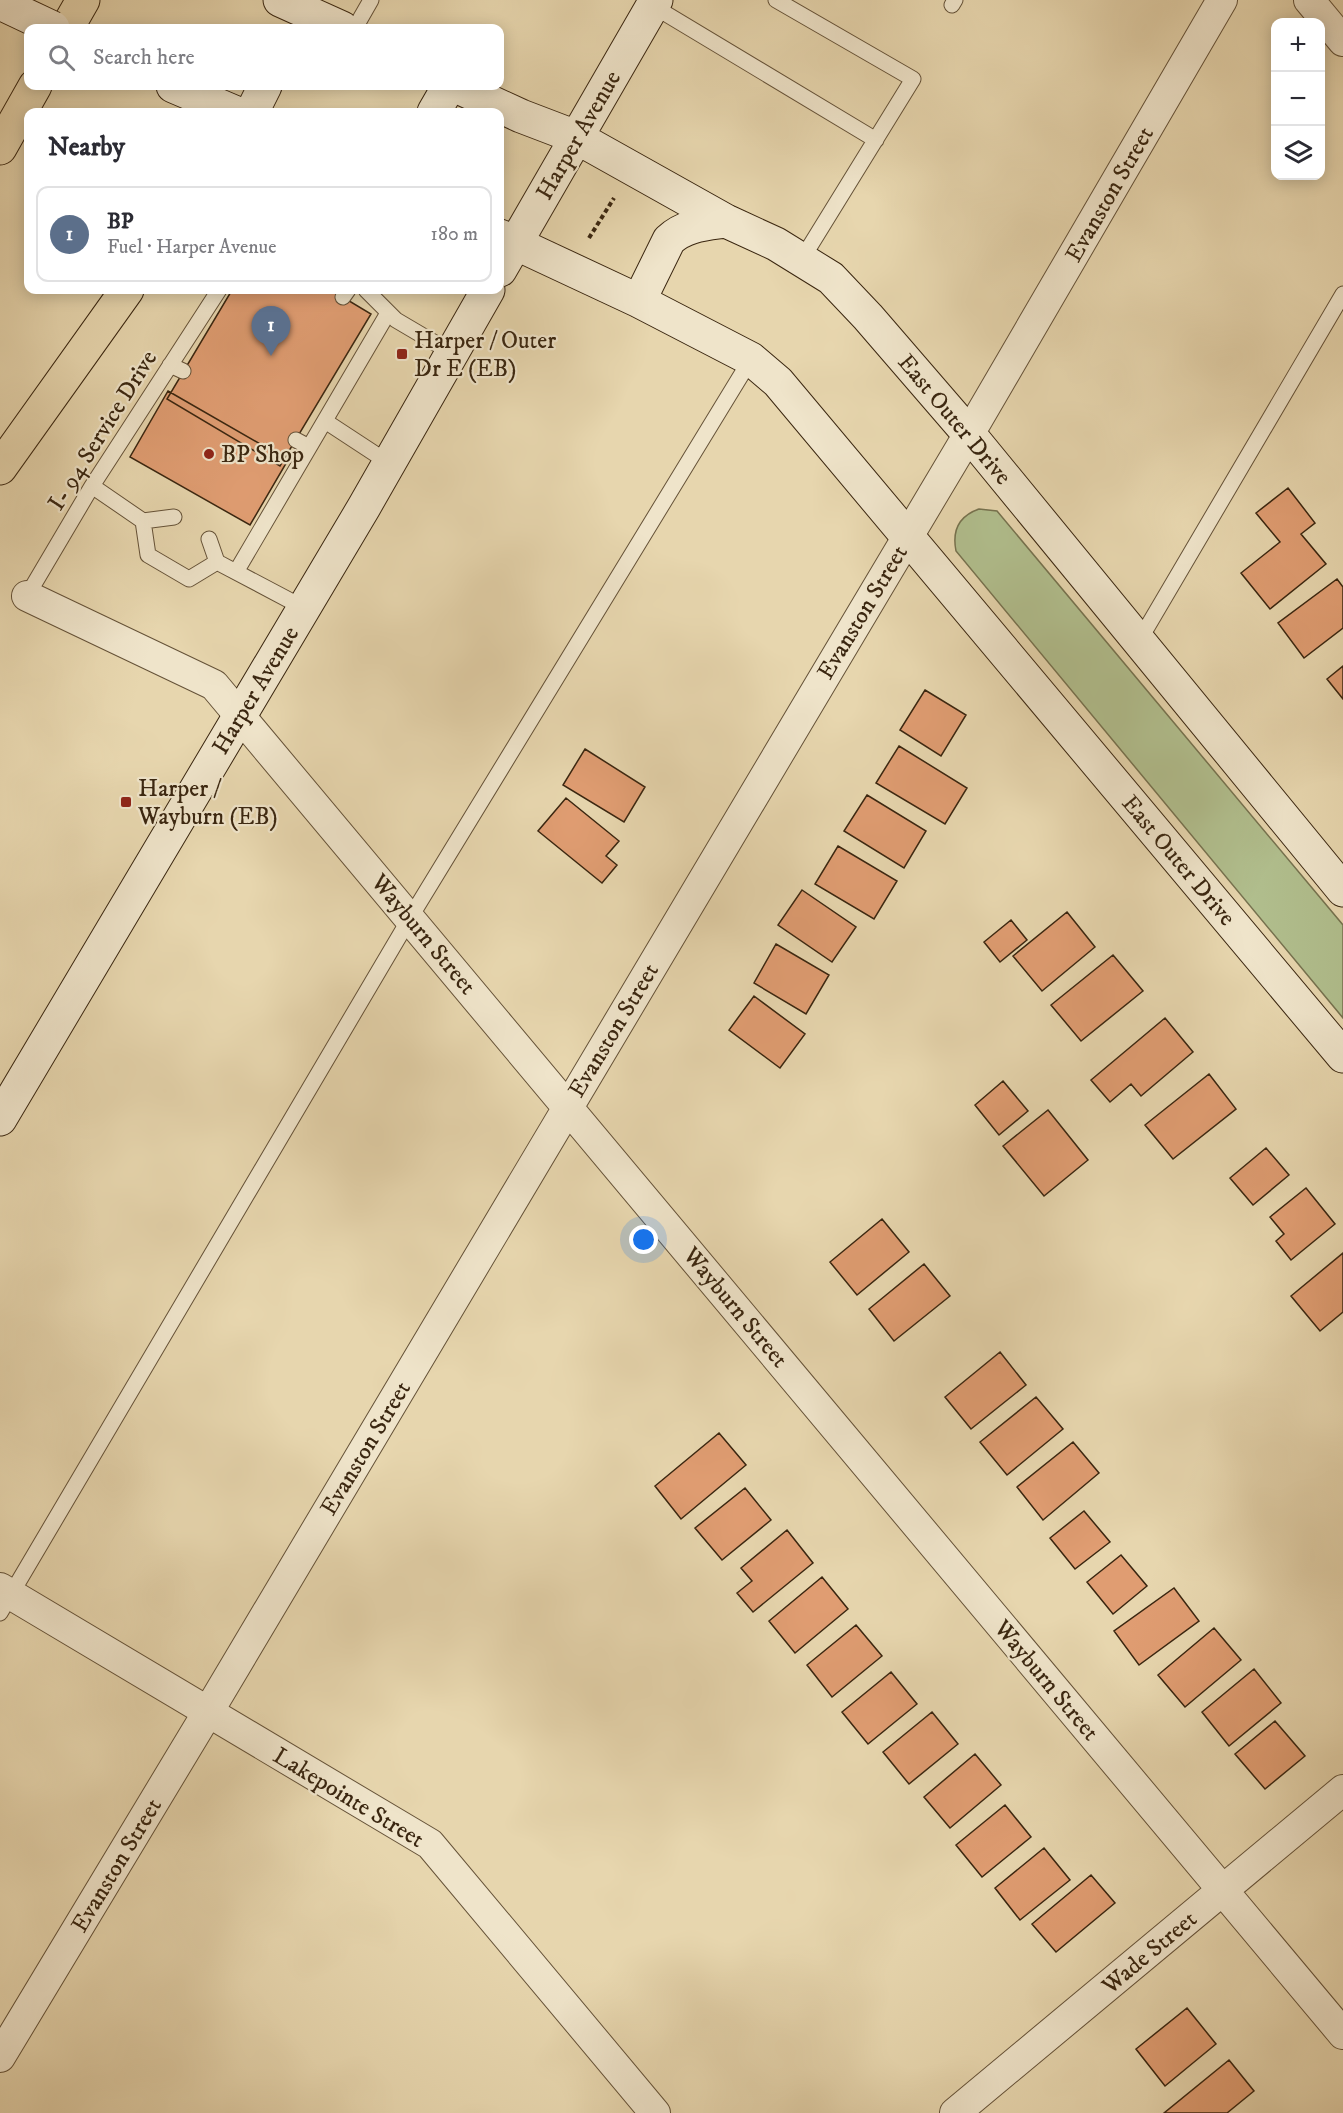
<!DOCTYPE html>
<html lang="en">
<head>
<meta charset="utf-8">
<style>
	:root { --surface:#fff; --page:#f2f2f3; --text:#2b2b33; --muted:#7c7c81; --line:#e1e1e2; --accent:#8f2418 }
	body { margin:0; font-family:"IM FELL DW Pica",serif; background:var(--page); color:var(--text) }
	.controls { position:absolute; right:18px; top:18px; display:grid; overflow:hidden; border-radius:12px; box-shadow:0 3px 15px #0003 }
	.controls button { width:54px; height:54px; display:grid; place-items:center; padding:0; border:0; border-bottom:2px solid var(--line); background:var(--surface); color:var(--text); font:30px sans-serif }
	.you { position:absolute; left:644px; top:1240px; width:21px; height:21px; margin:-15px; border:4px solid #fff; border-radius:50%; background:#1a73e8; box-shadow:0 0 0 9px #1a73e833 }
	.badge { display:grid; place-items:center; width:39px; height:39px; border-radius:50%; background:var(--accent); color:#fff; font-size:20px; font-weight:700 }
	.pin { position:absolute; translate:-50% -50px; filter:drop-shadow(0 2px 3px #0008) }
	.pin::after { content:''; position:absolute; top:32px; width:21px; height:18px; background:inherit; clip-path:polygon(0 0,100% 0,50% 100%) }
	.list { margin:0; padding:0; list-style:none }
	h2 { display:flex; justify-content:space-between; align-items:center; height:78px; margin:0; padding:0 24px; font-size:26px }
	h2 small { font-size:20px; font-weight:400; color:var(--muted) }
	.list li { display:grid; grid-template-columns:39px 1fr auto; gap:18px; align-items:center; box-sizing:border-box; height:96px; margin:0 12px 12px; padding:0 12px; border:2px solid var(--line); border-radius:12px }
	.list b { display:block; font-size:22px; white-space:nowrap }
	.list p { margin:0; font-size:20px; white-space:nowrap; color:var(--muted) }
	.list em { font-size:20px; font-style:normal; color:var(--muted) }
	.icon { flex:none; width:33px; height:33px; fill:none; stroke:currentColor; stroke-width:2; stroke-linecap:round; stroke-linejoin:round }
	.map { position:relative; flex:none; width:1343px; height:2113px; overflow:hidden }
	.search { position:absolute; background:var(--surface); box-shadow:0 3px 15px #0003; left:24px; top:24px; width:480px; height:66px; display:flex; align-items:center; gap:15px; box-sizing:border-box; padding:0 21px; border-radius:12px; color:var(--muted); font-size:22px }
	.panel { position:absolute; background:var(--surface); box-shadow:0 3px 15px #0003; left:24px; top:108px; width:480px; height:186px; border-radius:12px }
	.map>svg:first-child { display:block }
</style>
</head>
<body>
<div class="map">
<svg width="1343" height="2113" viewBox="0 0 1343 2113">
	<rect width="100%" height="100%" fill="#e7d6ae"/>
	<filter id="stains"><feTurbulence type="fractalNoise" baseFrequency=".00333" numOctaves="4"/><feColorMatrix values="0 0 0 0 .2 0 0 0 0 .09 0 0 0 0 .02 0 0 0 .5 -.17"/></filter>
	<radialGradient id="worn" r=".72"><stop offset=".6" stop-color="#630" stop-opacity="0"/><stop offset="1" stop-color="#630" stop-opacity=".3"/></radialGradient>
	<path fill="#b1bf8e" stroke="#76724f" stroke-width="1.5" d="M979 509 997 511 1343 925V1018L956 551C952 531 959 516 979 509Z"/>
	<path fill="#e09d72" stroke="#3a2610" stroke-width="1.5" d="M232 290H331L371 314 280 466 167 399Z
		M168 391 288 460 250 525 130 457Z
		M1288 488 1315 523 1301 534 1326 564 1270 609 1241 573 1280 542 1256 513Z
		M1337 579 1343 587V628L1304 658 1278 623Z
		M1343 666V699L1327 679Z
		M925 690 966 715 941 756 900 730Z
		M899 746 967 788 945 824 876 783Z
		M585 749 645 787 624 822 563 785Z
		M867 795 926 831 904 868 844 831Z
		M566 798 619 841 606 856 617 865 602 883 538 831Z
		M838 846 897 881 874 919 815 884Z
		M802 890 856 927 832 962 778 925Z
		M1067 912 1095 947 1042 991 1013 956Z
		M1011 920 1027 940 1000 962 984 942Z
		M776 944 829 975 806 1014 754 983Z
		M1113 955 1143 991 1081 1041 1051 1005Z
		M754 996 805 1034 780 1068 729 1030Z
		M1165 1018 1193 1052 1141 1096 1131 1084 1110 1102 1091 1080Z
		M1209 1074 1236 1109 1173 1159 1145 1125Z
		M1003 1081 1028 1111 999 1135 975 1105Z
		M1048 1110 1088 1160 1044 1196 1003 1146Z
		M1266 1148 1289 1175 1253 1205 1230 1178Z
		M1306 1188 1335 1224 1291 1260 1276 1241 1284 1234 1270 1217Z
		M882 1219 909 1252 857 1295 830 1262Z
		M1343 1253V1312L1320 1331 1291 1296Z
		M924 1264 950 1296 894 1341 869 1309Z
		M1000 1352 1026 1385 971 1429 945 1397Z
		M1036 1397 1063 1429 1007 1475 980 1442Z
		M719 1433 746 1465 681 1519 655 1486Z
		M1073 1442 1099 1473 1043 1520 1017 1487Z
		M745 1488 771 1520 722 1560 695 1528Z
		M1084 1511 1110 1542 1075 1569 1050 1538Z
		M787 1530 813 1563 753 1612 737 1593 752 1581 741 1568Z
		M1121 1555 1147 1586 1113 1614 1087 1582Z
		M822 1577 848 1609 795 1653 769 1621Z
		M1174 1588 1199 1621 1139 1665 1114 1631Z
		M856 1625 882 1656 832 1697 807 1665Z
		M1214 1628 1241 1660 1185 1707 1158 1675Z
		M1254 1669 1281 1703 1229 1746 1202 1712Z
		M891 1672 917 1704 868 1744 842 1712Z
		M932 1712 958 1744 909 1784 883 1752Z
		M1275 1721 1305 1756 1265 1789 1235 1754Z
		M975 1754 1001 1785 950 1828 924 1797Z
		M1005 1805 1031 1837 982 1877 956 1845Z
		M1044 1848 1070 1880 1020 1920 995 1888Z
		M1091 1875 1115 1903 1056 1952 1032 1924Z
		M1187 2008 1216 2044 1165 2086 1136 2049Z
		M1229 2060 1254 2091 1227 2113H1164Z"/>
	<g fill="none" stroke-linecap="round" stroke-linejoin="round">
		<g stroke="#655238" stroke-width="17">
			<path id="lane" d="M776 0 913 79 802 259
				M952 5 955 0
				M653 6 876 140
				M355 28 371 0
				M366 290 396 320 452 353
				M343 297 348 290
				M170 365 183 371
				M325 421 389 463
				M296 440 309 447
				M92 486 143 521
				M174 517 143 521 148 555 189 579 217 562 304 608
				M209 539 217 562
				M236 572 388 313
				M27 596 92 486 219 290
				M1139 641 1343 294
				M0 1613 410 918 751 359"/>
		</g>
		<g stroke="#655238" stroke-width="32">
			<path id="street" d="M1309 0 1343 41
				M27 596 214 685 1343 2034
				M0 1588 430 1844 655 2113
				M0 2057 208 1712 969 434 1222 0
				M955 2113 1343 1790"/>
		</g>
		<g stroke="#3a2610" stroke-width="35">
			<path id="secondary" d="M280 0 342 28
				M173 86 234 112
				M456 86 521 116 576 137 726 221 776 244 831 278 868 317 969 434 1343 890
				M252 112 265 86
				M434 112 449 86
				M500 236 639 301 751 359 778 382 1343 1056
				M500 270 656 0
				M639 301 669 240C685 225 705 224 726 221
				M0 1119 364 507 488 290"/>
		</g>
		<g stroke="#3a2610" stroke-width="35">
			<path id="highway" d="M67 28 83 0
				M0 148 35 86
				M0 468 127 290"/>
		</g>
		<path stroke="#3a2610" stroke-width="4" stroke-dasharray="4.5 3" stroke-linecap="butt" d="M589 238 614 198"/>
		<use href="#lane" stroke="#efe4ca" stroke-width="15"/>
		<use href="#street" stroke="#efe4ca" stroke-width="30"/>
		<use href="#secondary" stroke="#efe4ca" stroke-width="33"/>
		<use href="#highway" stroke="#e7d6ae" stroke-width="33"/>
		<g stroke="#3a2610" stroke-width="35" stroke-linecap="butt">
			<path id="secondary-bridge" d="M0 3 53 28"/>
		</g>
		<use href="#secondary-bridge" stroke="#efe4ca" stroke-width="33"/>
	</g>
	<g fill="#8f2418" stroke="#efe4ca" stroke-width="2">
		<rect x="396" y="348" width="12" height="12" rx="3"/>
		<circle cx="209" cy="454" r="6"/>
		<rect x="120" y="796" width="12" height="12" rx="3"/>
	</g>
	<g text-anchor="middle" stroke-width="4.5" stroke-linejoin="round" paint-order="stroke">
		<g font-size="24" fill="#3a2610" stroke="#efe4ca">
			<text transform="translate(578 135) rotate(-60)" y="8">Harper Avenue</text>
			<text transform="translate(1109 194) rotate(-60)" y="8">Evanston Street</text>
			<text transform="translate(955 419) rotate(50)" y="8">East Outer Drive</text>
			<text transform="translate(102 430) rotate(-58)" y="8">I- 94 Service Drive</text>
			<text transform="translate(862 612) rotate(-59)" y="8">Evanston Street</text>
			<text transform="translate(255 690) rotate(-59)" y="8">Harper Avenue</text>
			<text transform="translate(1179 860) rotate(50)" y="8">East Outer Drive</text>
			<text transform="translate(424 934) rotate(50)" y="8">Wayburn Street</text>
			<text transform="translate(613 1030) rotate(-59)" y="8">Evanston Street</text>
			<text transform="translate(736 1307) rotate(50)" y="8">Wayburn Street</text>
			<text transform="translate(365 1448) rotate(-59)" y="8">Evanston Street</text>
			<text transform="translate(1047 1680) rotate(50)" y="8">Wayburn Street</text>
			<text transform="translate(349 1797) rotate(31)" y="8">Lakepointe Street</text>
			<text transform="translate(116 1865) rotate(-59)" y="8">Evanston Street</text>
			<text transform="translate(1149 1952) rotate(-40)" y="8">Wade Street</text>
		</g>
		<g font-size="24" fill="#3a2610" stroke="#efe4ca" text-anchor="start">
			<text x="414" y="348">Harper / Outer<tspan x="414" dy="28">Dr E (EB)</tspan></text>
			<text x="221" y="462">BP Shop</text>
			<text x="138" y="796">Harper /<tspan x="138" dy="28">Wayburn (EB)</tspan></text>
		</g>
	</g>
	<rect width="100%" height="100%" filter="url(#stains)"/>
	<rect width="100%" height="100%" fill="url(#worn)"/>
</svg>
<div class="controls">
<button>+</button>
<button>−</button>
<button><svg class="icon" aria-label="layers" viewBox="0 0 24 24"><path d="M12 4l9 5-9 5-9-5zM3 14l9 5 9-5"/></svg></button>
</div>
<div class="you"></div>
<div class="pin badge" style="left:271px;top:356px;background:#5c6f8a">1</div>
<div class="search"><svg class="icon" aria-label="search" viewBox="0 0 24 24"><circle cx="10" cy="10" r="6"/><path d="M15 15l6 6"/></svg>Search here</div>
<section class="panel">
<h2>Nearby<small></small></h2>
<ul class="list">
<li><span class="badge" style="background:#5c6f8a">1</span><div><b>BP</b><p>Fuel · Harper Avenue</p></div><em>180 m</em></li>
</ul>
</section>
</div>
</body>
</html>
